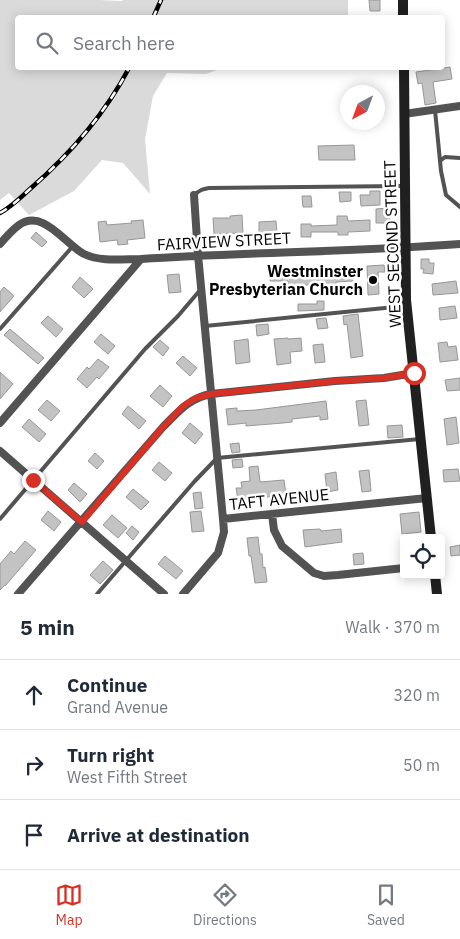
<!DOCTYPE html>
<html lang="en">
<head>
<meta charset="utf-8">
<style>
	:root { --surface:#fff; --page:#f2f2f3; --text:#1f2937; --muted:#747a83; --line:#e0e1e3; --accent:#d93025 }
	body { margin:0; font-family:"IBM Plex Sans",sans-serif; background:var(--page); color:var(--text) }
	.controls { position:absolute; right:15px; bottom:15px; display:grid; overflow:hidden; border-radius:5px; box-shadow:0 2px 12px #0003 }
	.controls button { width:45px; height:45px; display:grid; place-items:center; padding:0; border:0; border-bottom:1px solid var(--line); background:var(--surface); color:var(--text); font:25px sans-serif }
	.compass { position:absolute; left:340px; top:85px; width:45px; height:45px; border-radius:50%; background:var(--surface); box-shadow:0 2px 12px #0003; rotate:221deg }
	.stop { position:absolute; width:15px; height:15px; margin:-11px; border:4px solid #d93025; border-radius:50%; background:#fff }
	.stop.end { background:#d93025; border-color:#fff; box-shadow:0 1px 5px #0008 }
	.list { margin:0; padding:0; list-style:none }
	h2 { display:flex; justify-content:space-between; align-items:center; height:65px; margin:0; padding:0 20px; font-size:21px }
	h2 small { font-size:16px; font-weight:400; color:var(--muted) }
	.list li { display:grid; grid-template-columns:32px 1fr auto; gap:15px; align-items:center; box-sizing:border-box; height:70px; padding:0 20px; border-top:1px solid var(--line) }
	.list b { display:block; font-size:19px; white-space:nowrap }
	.list p { margin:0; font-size:16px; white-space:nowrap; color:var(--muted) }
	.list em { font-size:16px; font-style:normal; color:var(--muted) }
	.icon { flex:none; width:28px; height:28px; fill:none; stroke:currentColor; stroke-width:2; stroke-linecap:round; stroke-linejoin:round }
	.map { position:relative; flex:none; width:460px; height:594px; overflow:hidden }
	.search { position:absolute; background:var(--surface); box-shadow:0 2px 12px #0003; left:15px; right:15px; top:15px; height:55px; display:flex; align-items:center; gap:12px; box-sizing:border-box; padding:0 18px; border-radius:5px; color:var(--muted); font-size:19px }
	.sheet { height:275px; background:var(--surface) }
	nav { display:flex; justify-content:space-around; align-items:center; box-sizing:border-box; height:70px; border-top:1px solid var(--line); background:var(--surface); font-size:14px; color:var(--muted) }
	nav a { display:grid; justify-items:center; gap:2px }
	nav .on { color:var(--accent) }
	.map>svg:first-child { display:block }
</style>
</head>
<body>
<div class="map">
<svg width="460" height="594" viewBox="0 0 460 594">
	<rect width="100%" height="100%" fill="#fff"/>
	<path fill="#dadada" d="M0 0H98L121 1 124 0H348V17L18 18V68H222L206 74 167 73 153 96 145 139 150 194 123 163 102 160 74 191 29 215 9 193 0 200Z"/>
	<path fill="#c3c3c3" stroke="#979797" d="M369 0H380V11H370Z
		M450 67 452 79 433 82 436 103 425 105 422 83 418 84 416 72Z
		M354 145 355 160H319L318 146Z
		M370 191H380V205L361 206 360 195H370Z
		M339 192H351V201L340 202Z
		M302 196H311L312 207H303Z
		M389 208 390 223H376V209Z
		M242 215 243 233 214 234 213 218H230V216Z
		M337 216H347L348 221 370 220V231L348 232V235H338V232H311V237H301V224H311V226L337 225Z
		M143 220 145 238 127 240 128 244 118 245 117 240 100 242 98 222 106 221 107 225 132 223 131 221Z
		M276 221 277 233 259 234V222Z
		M36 232 47 242 42 247 31 238Z
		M421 259H429V263H434L433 274 423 273 424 269H421Z
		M384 265 385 272H378L379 294 368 295 367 266Z
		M352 267 353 281 336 282V286H326V284L288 286V281H270V271L282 270V272L326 270V268Z
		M179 274 181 292 169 293 167 275Z
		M80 277 93 289 84 298 72 287Z
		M456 281 458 293 433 295 432 284Z
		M4 287 14 296 0 312V292Z
		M317 301H324V310L298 311V304H317Z
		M455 306 457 318 440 320 439 308Z
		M358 314 363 356 351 358 347 324 344 325 343 316Z
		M48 316 63 329 56 337 41 323Z
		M324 318H326L328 328 318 329 316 319Z
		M268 324 269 334 257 336 256 325Z
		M10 329 44 358 38 364 4 335Z
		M101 334 115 346 108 354 94 342Z
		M288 338V339L301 338 302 351 290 352 291 363 277 365 274 339Z
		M248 339 250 362 236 364 234 341Z
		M160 340 169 348 163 356 153 347Z
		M447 342 448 347 456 346 458 360 440 362 438 343Z
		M323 344 325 362 315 363 313 345Z
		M183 356 197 368 190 376 176 363Z
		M98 359 109 367 99 379 97 377 87 388 77 379 87 367 89 369Z
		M0 372 13 384 0 399Z
		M460 378V390L447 391 445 380Z
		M160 385 172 396 163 407 150 396Z
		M47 400 60 411 51 421 38 410Z
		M366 400 369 425 359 426 356 401Z
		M326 401 328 419 320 420V416L292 419V422L283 423 246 426V423L228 425 226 409 237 408V411L256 410Z
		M128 406 146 421 139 429 122 414Z
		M456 417 459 443 447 445 444 419Z
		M29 419 46 434 39 442 22 427Z
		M190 423 203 434 195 444 182 433Z
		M402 425 403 437 388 438 387 426Z
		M239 443 240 452 232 453 230 444Z
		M95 453 104 461 97 469 88 461Z
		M242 459 243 467 233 468 232 460Z
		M159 462 172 473 165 481 152 470Z
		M258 466 260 482 284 480 286 495 238 500 236 488H242L241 482 250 481 249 467Z
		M458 469 460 481 444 482 443 470Z
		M369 470 371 491 362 492 359 471Z
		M336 472 338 490 327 492 325 474Z
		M74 483 87 494 80 502 68 490Z
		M133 489 149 502 141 510 126 497Z
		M201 492 203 508 195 509 193 493Z
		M48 511 61 522 54 531 41 520Z
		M201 511 204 531 192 532 190 512Z
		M419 512 421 532 402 534 400 514Z
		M112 515 127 528 118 538 103 525Z
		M132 526 139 532 133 540 126 533Z
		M320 529 321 531 341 529 342 542 305 547 303 530Z
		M258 537 260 554H262L263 568 265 567 267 582 255 583 251 556H249L247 538Z
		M25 541 36 550 5 586V585L0 590V564L11 551 14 554Z
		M460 545V555L451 556 450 547Z
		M363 553 364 564 354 565 353 554Z
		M165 556 183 571 176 579 158 564Z
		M103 561 113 570 100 584 90 575Z"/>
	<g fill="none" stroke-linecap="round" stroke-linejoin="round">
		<path stroke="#535353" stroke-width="4" d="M435 110 441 171 446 195 460 207
			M440 161 445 157 460 158
			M195 195C199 190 203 189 209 188L403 186
			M205 326 405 306
			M0 329 73 246
			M0 519 145 349 178 316 201 289
			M97 594 194 482 217 458 420 439"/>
		<path stroke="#535353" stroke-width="8" d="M404 114 460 106
			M194 195 198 255 223 519
			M0 244C6 237 12 230 19 225 43 208 65 244 84 254 101 262 122 259 141 259
			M0 423 141 259C247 252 354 252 460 244
			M0 451 164 594
			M272 514 274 530 282 546 314 573 324 576 338 575 404 568
			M18 594 163 427C178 412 189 398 211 394L335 381 384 378 414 373
			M183 594 218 553 224 532 223 519 427 498"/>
		<path stroke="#202020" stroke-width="10" d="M403 0V18
			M404 68 406 300 431 538
			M435 575 437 594"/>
		<g stroke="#000" stroke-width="4.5">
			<path id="rail" d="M153 18 161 0
				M0 213C11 207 20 198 30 189 69 155 105 114 129 68"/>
		</g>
		<use href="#rail" stroke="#fff" stroke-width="2.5" stroke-dasharray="8" stroke-linecap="butt"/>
	</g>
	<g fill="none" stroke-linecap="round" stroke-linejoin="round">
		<path stroke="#d93025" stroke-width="6" d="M33 480 82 522 163 427 183 406 196 398 211 394 335 381 384 378 414 373"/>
	</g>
	<circle fill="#000" stroke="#fff" stroke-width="2" cx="373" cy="280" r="5"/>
	<g text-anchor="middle" stroke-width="5" stroke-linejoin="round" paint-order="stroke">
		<g font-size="16" fill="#000" stroke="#fff">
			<text transform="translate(224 241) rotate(-3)" y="6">FAIRVIEW STREET</text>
			<text transform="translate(392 244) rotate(-92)" y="6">WEST SECOND STREET</text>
			<text transform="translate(279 499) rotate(-6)" y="6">TAFT AVENUE</text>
		</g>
		<g font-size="16" font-weight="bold" fill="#000" stroke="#fff" text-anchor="end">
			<text x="363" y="277">Westminster<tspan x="363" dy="18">Presbyterian Church</tspan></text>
		</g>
	</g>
</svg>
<div class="controls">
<button><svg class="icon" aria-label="locate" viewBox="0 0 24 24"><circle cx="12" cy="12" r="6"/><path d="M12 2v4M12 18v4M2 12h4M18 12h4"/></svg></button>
</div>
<svg class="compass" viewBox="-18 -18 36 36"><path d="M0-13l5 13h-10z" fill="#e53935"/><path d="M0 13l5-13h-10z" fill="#747a83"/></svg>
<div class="stop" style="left:414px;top:373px"></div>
<div class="stop end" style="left:33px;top:480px"></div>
<div class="search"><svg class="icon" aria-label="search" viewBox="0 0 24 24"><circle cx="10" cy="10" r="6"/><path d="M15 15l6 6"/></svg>Search here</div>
</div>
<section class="sheet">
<h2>5 min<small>Walk · 370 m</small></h2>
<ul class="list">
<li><svg class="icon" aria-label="ahead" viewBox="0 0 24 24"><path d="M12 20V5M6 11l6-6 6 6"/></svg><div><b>Continue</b><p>Grand Avenue</p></div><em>320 m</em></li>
<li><svg class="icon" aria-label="right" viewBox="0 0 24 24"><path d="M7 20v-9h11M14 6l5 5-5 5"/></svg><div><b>Turn right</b><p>West Fifth Street</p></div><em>50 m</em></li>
<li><svg class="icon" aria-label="arrive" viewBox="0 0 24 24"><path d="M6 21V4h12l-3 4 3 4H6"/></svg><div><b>Arrive at destination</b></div></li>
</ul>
</section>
<nav>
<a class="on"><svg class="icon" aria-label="map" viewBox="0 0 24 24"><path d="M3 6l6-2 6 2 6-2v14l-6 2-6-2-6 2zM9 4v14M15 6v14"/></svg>Map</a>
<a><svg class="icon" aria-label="directions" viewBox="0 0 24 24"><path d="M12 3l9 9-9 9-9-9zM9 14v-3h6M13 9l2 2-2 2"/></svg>Directions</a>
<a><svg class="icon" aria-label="saved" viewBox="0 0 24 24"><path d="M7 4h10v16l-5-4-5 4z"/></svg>Saved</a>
</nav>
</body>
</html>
